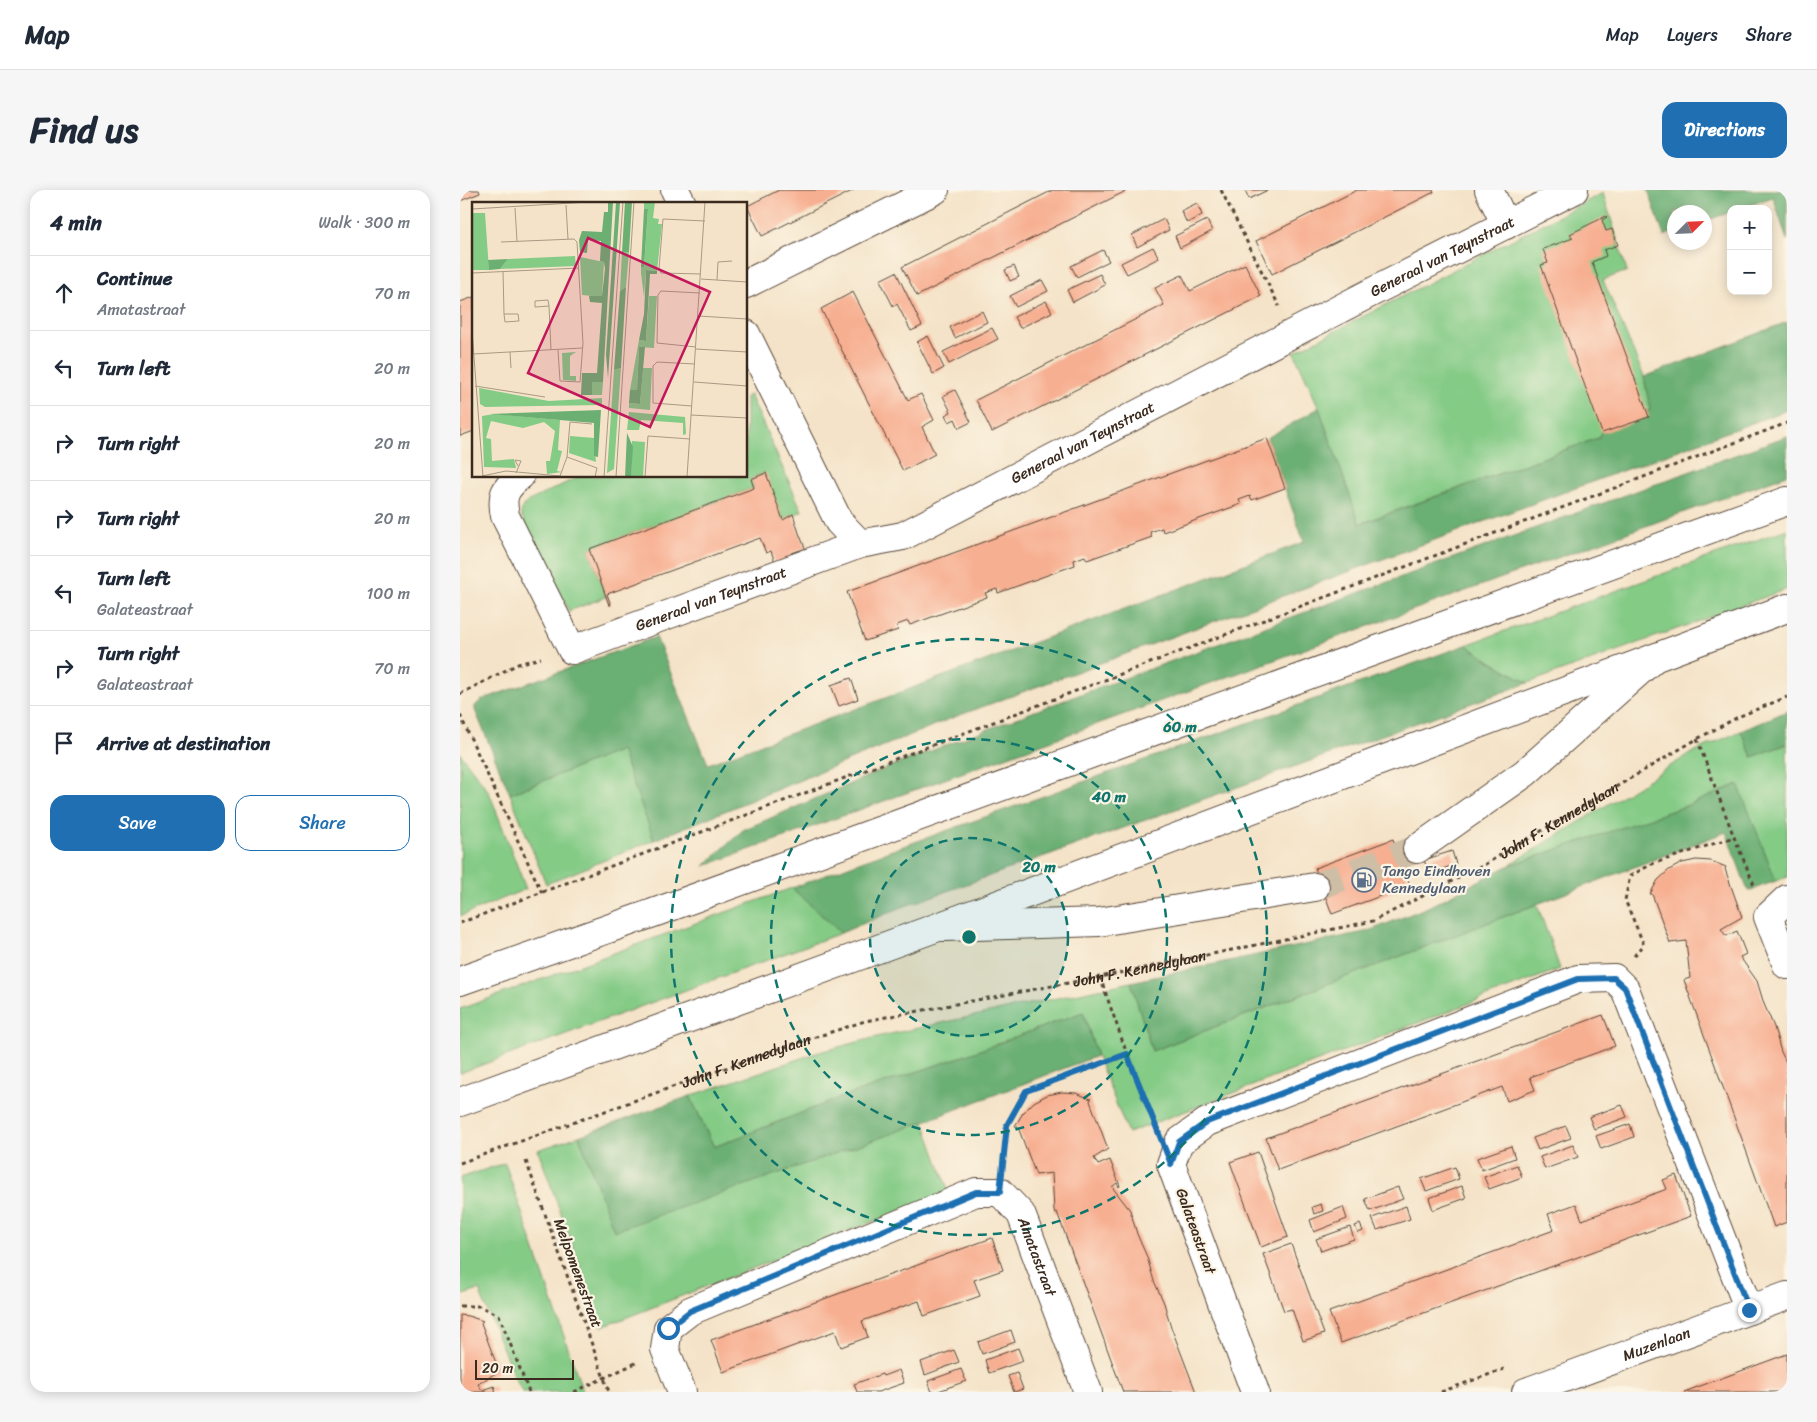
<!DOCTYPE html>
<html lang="en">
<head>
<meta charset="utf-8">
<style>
	:root { --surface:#fff; --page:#f6f6f7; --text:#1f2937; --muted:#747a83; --line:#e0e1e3; --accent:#1f6fb2 }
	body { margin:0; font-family:Sriracha,sans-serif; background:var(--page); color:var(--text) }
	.controls { position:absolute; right:15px; top:15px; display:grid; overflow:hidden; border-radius:10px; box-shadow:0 2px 12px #0003 }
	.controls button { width:45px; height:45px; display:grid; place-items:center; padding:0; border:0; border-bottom:1px solid var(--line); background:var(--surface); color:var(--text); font:25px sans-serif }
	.compass { position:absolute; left:1207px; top:15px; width:45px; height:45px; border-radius:50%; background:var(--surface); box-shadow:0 2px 12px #0003; rotate:66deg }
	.scale { position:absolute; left:15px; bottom:12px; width:99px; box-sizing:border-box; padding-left:5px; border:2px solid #3b2a1e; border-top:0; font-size:14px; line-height:18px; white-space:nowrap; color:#3b2a1e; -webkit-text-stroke:4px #fcf5e5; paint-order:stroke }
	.stop { position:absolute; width:15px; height:15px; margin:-11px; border:4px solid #1f6fb2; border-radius:50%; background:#fff }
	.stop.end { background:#1f6fb2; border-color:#fff; box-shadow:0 1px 5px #0008 }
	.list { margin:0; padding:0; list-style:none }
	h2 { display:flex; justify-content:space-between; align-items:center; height:65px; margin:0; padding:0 20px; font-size:21px }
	h2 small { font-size:16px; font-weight:400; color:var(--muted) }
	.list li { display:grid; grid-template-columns:32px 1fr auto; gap:15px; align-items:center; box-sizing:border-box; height:75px; padding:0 20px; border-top:1px solid var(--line) }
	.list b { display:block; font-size:19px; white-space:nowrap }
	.list p { margin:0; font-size:16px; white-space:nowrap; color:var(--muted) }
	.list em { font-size:16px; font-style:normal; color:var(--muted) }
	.actions { display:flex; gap:10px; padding:15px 20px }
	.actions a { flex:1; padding:11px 0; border:1px solid var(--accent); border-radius:15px; text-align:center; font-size:18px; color:var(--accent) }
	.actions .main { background:var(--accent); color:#fff }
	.icon { flex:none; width:28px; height:28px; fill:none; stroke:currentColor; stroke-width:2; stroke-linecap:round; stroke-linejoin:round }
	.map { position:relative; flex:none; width:1327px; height:1202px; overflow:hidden; border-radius:15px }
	header { display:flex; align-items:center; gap:30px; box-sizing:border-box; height:70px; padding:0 25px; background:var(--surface); border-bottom:1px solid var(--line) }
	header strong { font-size:24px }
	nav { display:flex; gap:28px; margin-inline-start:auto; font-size:18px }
	.intro { display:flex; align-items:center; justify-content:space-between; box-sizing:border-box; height:120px; padding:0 30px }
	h1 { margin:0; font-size:35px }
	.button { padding:12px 22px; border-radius:15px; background:var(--accent); color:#fff; font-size:18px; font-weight:700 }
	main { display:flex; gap:30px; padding:0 30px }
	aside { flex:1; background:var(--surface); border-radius:15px; box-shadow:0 2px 12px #0003 }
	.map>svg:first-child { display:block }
</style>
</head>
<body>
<header>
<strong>Map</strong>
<nav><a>Map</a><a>Layers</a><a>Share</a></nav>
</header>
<div class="intro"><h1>Find us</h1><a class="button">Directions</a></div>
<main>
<aside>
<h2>4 min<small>Walk · 300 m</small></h2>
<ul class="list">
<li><svg class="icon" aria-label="ahead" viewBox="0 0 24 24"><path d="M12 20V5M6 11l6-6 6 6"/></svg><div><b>Continue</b><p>Amatastraat</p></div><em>70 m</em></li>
<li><svg class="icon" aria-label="left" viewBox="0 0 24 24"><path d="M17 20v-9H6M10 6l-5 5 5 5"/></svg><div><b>Turn left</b></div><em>20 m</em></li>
<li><svg class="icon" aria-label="right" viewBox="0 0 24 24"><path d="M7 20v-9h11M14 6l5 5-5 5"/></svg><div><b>Turn right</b></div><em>20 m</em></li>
<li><svg class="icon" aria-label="right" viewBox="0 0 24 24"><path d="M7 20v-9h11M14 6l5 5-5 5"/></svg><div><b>Turn right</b></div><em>20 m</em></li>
<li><svg class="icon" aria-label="left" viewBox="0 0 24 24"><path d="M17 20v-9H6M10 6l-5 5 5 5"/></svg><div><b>Turn left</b><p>Galateastraat</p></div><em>100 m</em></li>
<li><svg class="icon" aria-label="right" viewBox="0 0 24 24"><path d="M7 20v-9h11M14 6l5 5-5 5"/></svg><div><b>Turn right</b><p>Galateastraat</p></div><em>70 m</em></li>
<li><svg class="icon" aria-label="arrive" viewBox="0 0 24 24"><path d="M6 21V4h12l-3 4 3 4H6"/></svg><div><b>Arrive at destination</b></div></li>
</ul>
<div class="actions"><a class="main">Save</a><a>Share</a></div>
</aside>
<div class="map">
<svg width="1327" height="1202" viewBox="0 0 1327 1202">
	<rect width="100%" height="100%" fill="#fcf5e5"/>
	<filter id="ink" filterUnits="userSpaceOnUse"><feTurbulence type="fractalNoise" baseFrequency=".02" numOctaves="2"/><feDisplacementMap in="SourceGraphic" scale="10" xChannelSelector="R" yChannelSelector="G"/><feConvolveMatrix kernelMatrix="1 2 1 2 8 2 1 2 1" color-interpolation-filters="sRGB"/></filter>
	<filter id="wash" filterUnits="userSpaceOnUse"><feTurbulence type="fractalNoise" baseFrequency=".0096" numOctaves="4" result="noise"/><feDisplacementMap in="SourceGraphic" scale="20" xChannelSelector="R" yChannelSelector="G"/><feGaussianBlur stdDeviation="1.12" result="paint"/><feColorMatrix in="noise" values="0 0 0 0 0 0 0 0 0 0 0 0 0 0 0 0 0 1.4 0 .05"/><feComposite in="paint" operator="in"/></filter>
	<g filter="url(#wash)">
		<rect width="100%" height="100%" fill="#f4e3c8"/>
		<path fill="#84cb86" stroke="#607a52" d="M1143 3 1167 81 1143 90 1184 187 1191 220 1142 241 1138 248 899 334 859 218 834 162Z
			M290 205 342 321 323 330 305 283 291 289 294 298 129 359 146 407 109 421 61 325 62 318 67 312 120 286H286V207Z
			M1327 339V399L1068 493 1030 471 1006 455Z
			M1281 541 1292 567 1327 554V687L1316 691 1278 595 1226 616 1048 676 1233 562Z
			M161 560 194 650 86 694 50 604Z
			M0 563 29 602 66 699 1 726Z
			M332 698 381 743 0 883V819Z
			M1077 714 1100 779 668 943 637 866 623 822 515 862 377 909 254 957 230 906 359 862 421 846 671 792 692 861Z
			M464 932 489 1002 142 1137 78 960 119 946 154 1040Z
			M45 973 123 1202H61L62 1201 53 1184 19 1100 0 1106V988Z"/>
		<path fill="#6baf73" stroke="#536c48" d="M1188 0H1327V50L1313 7 1279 19H1271V22L1245 31 1244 22H1214V42L1204 46Z
			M1327 132V220L492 528 194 650 161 560 50 604 15 520V516L21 510 196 447 248 574 844 352 807 248 859 218 900 334 1138 248 1142 241 1190 220 1184 187Z
			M1327 246V285L244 676 283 640 429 577 575 521Z
			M1006 455 1030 471 1068 493 440 718 381 743 332 698 399 672Z
			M1327 521V554L1292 567 1281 541Z
			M1278 594 1316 691 1288 701 1266 642 692 861 671 792 909 741 968 717 1048 676 1226 616Z
			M623 822 637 866 431 944 154 1041 119 946 230 906 254 957 377 909 515 862Z"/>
		<g id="blocks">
			<path fill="#f7af91" d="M0 0H19L20 3 0 11Z
				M319 0H394L302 46 287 16Z
				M593 0H668L457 106 442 77Z
				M785 0H808L789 9Z
				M897 0H973L974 2 812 84 796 51Z
				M737 13 742 25 727 33 721 21Z
				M1146 26 1147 27 1142 30 1146 41 1152 39 1158 55 1144 60 1146 66 1132 72 1189 227 1142 243 1081 75 1088 73 1083 59 1113 48 1110 44Z
				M704 29 709 40 677 57 672 45Z
				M747 30 752 41 720 58 715 46Z
				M693 57 699 68 667 84 661 73Z
				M643 60 649 71 617 87 611 76Z
				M785 74 801 106 532 242 516 210 704 115 695 98 722 85 730 101Z
				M554 76 559 87 550 91 545 80Z
				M436 82 462 136 451 141 437 114 433 116 420 90Z
				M640 84 645 95 613 112 607 100Z
				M582 90 588 101 556 117 550 106Z
				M393 102 448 210 461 204 474 230 462 237 475 264 443 281 361 119Z
				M14 107V241L0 246V112Z
				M586 111 592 122 560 138 554 127Z
				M522 121 527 132 495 148 490 137Z
				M532 138 538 149 489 174 483 162Z
				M468 146 484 178 473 184 457 152Z
				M495 200 511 232 499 238 495 229 489 232 485 225 491 222 483 206Z
				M807 248 825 298 792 310 790 306 779 310 781 314 703 342 702 338 690 342 692 347 627 370 625 366 614 370 615 375 538 403 537 399 525 403 527 407 450 435 448 431 437 435 438 440 405 451 387 402Z
				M306 283 323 330 333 324 339 343 347 363H345L344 359 331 363 333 368 316 375 311 361 306 363 300 348 147 404 151 415H149L129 359 294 298 291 289Z
				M391 488 398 509 379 516 371 495Z
				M933 649 950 695 872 724 855 678Z
				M992 661 996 674 969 684 964 670Z
				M1236 670 1251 671 1266 677 1265 679 1282 727 1261 739 1266 746 1277 741 1286 764 1280 767 1297 791 1304 814 1314 837 1321 862 1327 874V1032L1314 1037 1224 790 1230 788 1226 751 1210 753 1192 704H1190L1198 690 1209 680 1222 673Z
				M1143 825 1155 856 1070 887 1075 900 1047 911 1042 897 818 980 806 948Z
				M602 902 616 903 631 909 630 911 648 959 634 968 638 975 650 970 660 996 659 997 657 993 652 997 670 1020 677 1044 687 1067 694 1091 704 1113 711 1137 736 1202H663L597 1022 595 1023 594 1020 592 983 576 985 558 937 555 936 563 923 574 912 587 905Z
				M1162 915 1167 927 1134 939 1129 927Z
				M1170 934 1174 947 1141 959 1136 946Z
				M1106 936 1111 948 1078 960 1073 948Z
				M1113 955 1118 967 1085 979 1080 967Z
				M1051 956 1055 968 1022 980 1017 968Z
				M798 962 828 1047 801 1057 770 972Z
				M1057 975 1062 987 1029 999 1024 987Z
				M995 977 999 989 966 1001 961 989Z
				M1216 985 1231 1026 881 1153 869 1122 1094 1040 1088 1024 1116 1014 1122 1030 1207 999 1203 990Z
				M1002 996 1006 1008 973 1020 969 1008Z
				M938 997 943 1009 910 1021 905 1009Z
				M861 1014 863 1021 854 1024 852 1017Z
				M946 1016 950 1029 917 1040 912 1028Z
				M883 1017 887 1029 854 1042 850 1030Z
				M900 1034 903 1041 898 1043 895 1036Z
				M890 1037 894 1049 861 1061 856 1049Z
				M532 1048 543 1080 514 1090 520 1106 464 1126 459 1111 402 1131 408 1147 381 1157 375 1141 263 1182 251 1150Z
				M831 1054 864 1144 843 1151 832 1119 824 1121 803 1064Z
				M0 1125 8 1126 23 1131 21 1133 39 1181 18 1194 22 1200 34 1196 36 1202H0Z
				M551 1140 555 1152 522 1164 518 1152Z
				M558 1158 563 1171 529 1183 525 1170Z
				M494 1160 499 1172 465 1185 461 1172Z
				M1327 1164V1202H1224Z
				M501 1179 506 1191 476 1202H472L468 1191Z
				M439 1180 444 1193 418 1202H397L394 1194 422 1184 423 1186Z
				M557 1183 563 1199 554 1202 548 1186Z"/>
		</g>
	</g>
	<g filter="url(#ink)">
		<use href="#blocks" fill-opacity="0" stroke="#574638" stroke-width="1"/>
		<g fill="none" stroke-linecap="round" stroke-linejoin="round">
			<path stroke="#cfbea6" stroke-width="28" stroke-dasharray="28 14" stroke-linecap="butt" d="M855 697 957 659"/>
			<g stroke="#574638" stroke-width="30">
				<g id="minor">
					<path d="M215 0 222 14"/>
					<path d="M1029 0 1046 35"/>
					<path d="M286 94 475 0"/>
					<path d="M286 144 379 332 400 354"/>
					<path id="s2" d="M60 286C44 299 41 306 45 326L112 460 400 354 443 346 920 98 1114 0"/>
					<path d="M957 659 1065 583 1193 469"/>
					<path d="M1327 709 1308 727 1327 775"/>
					<path d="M484 737 639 732 855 697"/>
					<path id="s3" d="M222 1202 205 1159 208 1138 230 1121 516 1002H540L561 1024 628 1202"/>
					<path d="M795 1202 711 974 719 952 747 932 1118 789 1154 788 1165 799 1289 1120"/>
					<path id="s4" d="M1066 1202 1327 1106"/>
				</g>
			</g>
			<g stroke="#574638" stroke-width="30">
				<path id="major" d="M0 791 196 722 1327 311
					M0 912 478 737 1327 418"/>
			</g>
			<g stroke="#574638" stroke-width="3" stroke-dasharray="4 4" stroke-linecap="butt">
				<path d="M761 0 819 116"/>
				<path d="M0 504 58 474 81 468"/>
				<path d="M0 525 82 703"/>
				<path d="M1237 549 1274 647 1295 697"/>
				<path d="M0 733 1327 233"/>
				<path d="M1174 766 1184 755 1165 710 1170 686 1192 674 1274 647"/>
				<path d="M640 787 667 864 695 934"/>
				<path d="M66 971 149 1202"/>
				<path d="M543 971 547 935 566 901 667 864"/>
				<path id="s1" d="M0 973 313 861 405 831 640 787 913 731 1022 676 1237 549 1280 526 1327 507"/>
				<path d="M0 1116H19L39 1125 69 1202"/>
				<path d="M114 1202 178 1172"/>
				<path d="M981 1202 1044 1179"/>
			</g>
			<use href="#minor" stroke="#fff" stroke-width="28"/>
			<use href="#major" stroke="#fff" stroke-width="28"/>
		</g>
	</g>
	<g fill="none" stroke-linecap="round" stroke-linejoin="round" filter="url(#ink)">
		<path stroke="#1f6fb2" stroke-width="6" d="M208 1138 230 1121 516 1002H540L547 935 566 901 667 864 711 974 719 952 747 932 1118 789 1154 788 1165 798 1289 1120"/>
	</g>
	<circle cx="509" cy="747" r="99" fill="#0f766e" fill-opacity=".12"/>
	<g fill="none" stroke="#0f766e" stroke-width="2.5" stroke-dasharray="9 6">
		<circle cx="509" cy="747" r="99"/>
		<circle cx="509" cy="747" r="198"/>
		<circle cx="509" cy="747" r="298"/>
	</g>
	<defs>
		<g id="fuel-ring" transform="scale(1.25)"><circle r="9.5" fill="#fcf5e5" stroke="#5c6f8a" stroke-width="1.5"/><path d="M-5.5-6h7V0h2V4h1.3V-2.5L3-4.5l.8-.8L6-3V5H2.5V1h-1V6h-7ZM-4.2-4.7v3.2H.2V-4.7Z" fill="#5c6f8a"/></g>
	</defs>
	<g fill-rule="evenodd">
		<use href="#fuel-ring" x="904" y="690"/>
	</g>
	<g text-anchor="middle" stroke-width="4.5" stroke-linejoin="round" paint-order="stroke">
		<g font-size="15" fill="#3b2a1e" stroke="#fcf5e5">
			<text dy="5" stroke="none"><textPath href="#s2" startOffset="1154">Generaal van Teynstraat</textPath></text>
			<text dy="5" stroke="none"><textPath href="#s2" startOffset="749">Generaal van Teynstraat</textPath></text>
			<text dy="5" stroke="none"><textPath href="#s2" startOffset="344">Generaal van Teynstraat</textPath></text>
			<text dy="5" stroke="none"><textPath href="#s1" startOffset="1159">John F. Kennedylaan</textPath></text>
			<text dy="5" stroke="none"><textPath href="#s1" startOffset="709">John F. Kennedylaan</textPath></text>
			<text dy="5" stroke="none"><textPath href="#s1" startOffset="304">John F. Kennedylaan</textPath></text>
			<text transform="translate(736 1041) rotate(70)" y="5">Galateastraat</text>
			<text dy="5" stroke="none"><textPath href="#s3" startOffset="505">Amatastraat</textPath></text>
			<text transform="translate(118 1083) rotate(70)" y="5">Melpomenestraat</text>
			<text dy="5" stroke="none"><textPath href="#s4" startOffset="139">Muzenlaan</textPath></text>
		</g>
		<g font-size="15" fill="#4e5e75" stroke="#fcf5e5" text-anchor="start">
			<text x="922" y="686">Tango Eindhoven<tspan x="922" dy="17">Kennedylaan</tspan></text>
		</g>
	</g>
	<g transform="translate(12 12)">
		<rect width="275" height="275" fill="#f4e3c8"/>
		<path d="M172 0H183L181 16 187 17 186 22H190L185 69 174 68 172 95 169 71V65H172L176 7H172ZM0 11H13L17 68H1ZM150 50H157L154 85 148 89ZM103 54 104 64 28 67 36 57ZM108 55 132 60 130 95 110 93ZM177 94H185L182 146 167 145 165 188H158L167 138 174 139ZM104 150 98 154V174H104V179L91 178 90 151ZM149 166 142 267 135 271 142 168ZM171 166H180L178 208 157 206V201L168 202ZM120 180H131L130 193H120ZM7 186 77 199 130 196V203L13 205 8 202ZM157 210 213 215 214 232 211 233V221L184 219 169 218 167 228H155ZM22 212 88 218 86 248 90 249 85 269 90 270 75 272 74 259H78L83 229 72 220 51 226 19 219 14 236 19 237 20 259 42 257 44 266 12 265 10 214ZM98 234 122 236 124 260 97 251ZM160 239 173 240 171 275H159Z" fill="#84cb86"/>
		<path d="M136 0H141L131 180H120V193H109L110 171H125L130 101 118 100 117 94H130L133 67 132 60 128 59 129 39 116 38 115 51 108 50 107 38 110 29 130 30 132 10H136ZM144 0H148L136 176 134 153ZM153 0H160L157 50H150ZM172 7H176L172 65H169ZM36 57 28 67 17 68 16 58ZM174 68 185 69V72H178L174 139 167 138 172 112ZM154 85 149 166 142 168 148 89ZM167 145H173L168 202 157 201 158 188H165ZM129 208 126 255 122 254V221L18 212ZM155 231 161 245 159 275H153Z" fill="#6baf73"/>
		<path fill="none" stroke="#aa9984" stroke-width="1" d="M94 3 96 37M43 6 45 39M0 7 117 0M29 40 102 37 105 40 111 141 108 180 88 179 86 148M31 69 32 112 33 120 47 119 46 112H32M0 71 107 66M229 72 189 71 187 67 191 17 233 19M229 77 275 80M245 78 246 60 260 59M77 104 63 105V99L76 98 77 104 79 148M226 114 275 117M0 128 11 275M224 145 185 141 186 93 189 89 228 91M224 147 275 150M38 150 39 166M1 152 110 146M222 180 275 184M3 184 73 195M220 204 181 201V164L185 160 223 162M219 213 275 216M95 255 125 266 123 275M44 271 49 259 43 258 46 264M10 274 34 269 88 274 95 255 98 220 120 222M132 275 151 0M144 275 162 0M173 275 176 234 218 237M215 275 233 0"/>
		<path fill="#c2185b" fill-opacity="0.15" stroke="#c2185b" stroke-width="2.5" d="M116 36 238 90 178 225 56 171Z"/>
		<rect width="275" height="275" fill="none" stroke="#3b2a1e" stroke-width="2.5"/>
	</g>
	<circle cx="509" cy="747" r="8" fill="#0f766e" stroke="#fcf5e5" stroke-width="2.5"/>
	<g font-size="15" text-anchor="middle" font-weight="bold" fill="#0f766e" stroke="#fcf5e5" stroke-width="4.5" stroke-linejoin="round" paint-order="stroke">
		<text x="720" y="542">60 m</text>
		<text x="649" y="612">40 m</text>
		<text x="579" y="682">20 m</text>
	</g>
</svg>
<div class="controls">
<button>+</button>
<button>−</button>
</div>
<svg class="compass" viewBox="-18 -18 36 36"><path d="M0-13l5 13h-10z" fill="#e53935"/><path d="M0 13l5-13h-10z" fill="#747a83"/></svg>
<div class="scale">20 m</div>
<div class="stop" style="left:208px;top:1138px"></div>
<div class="stop end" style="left:1289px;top:1120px"></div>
</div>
</main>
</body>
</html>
